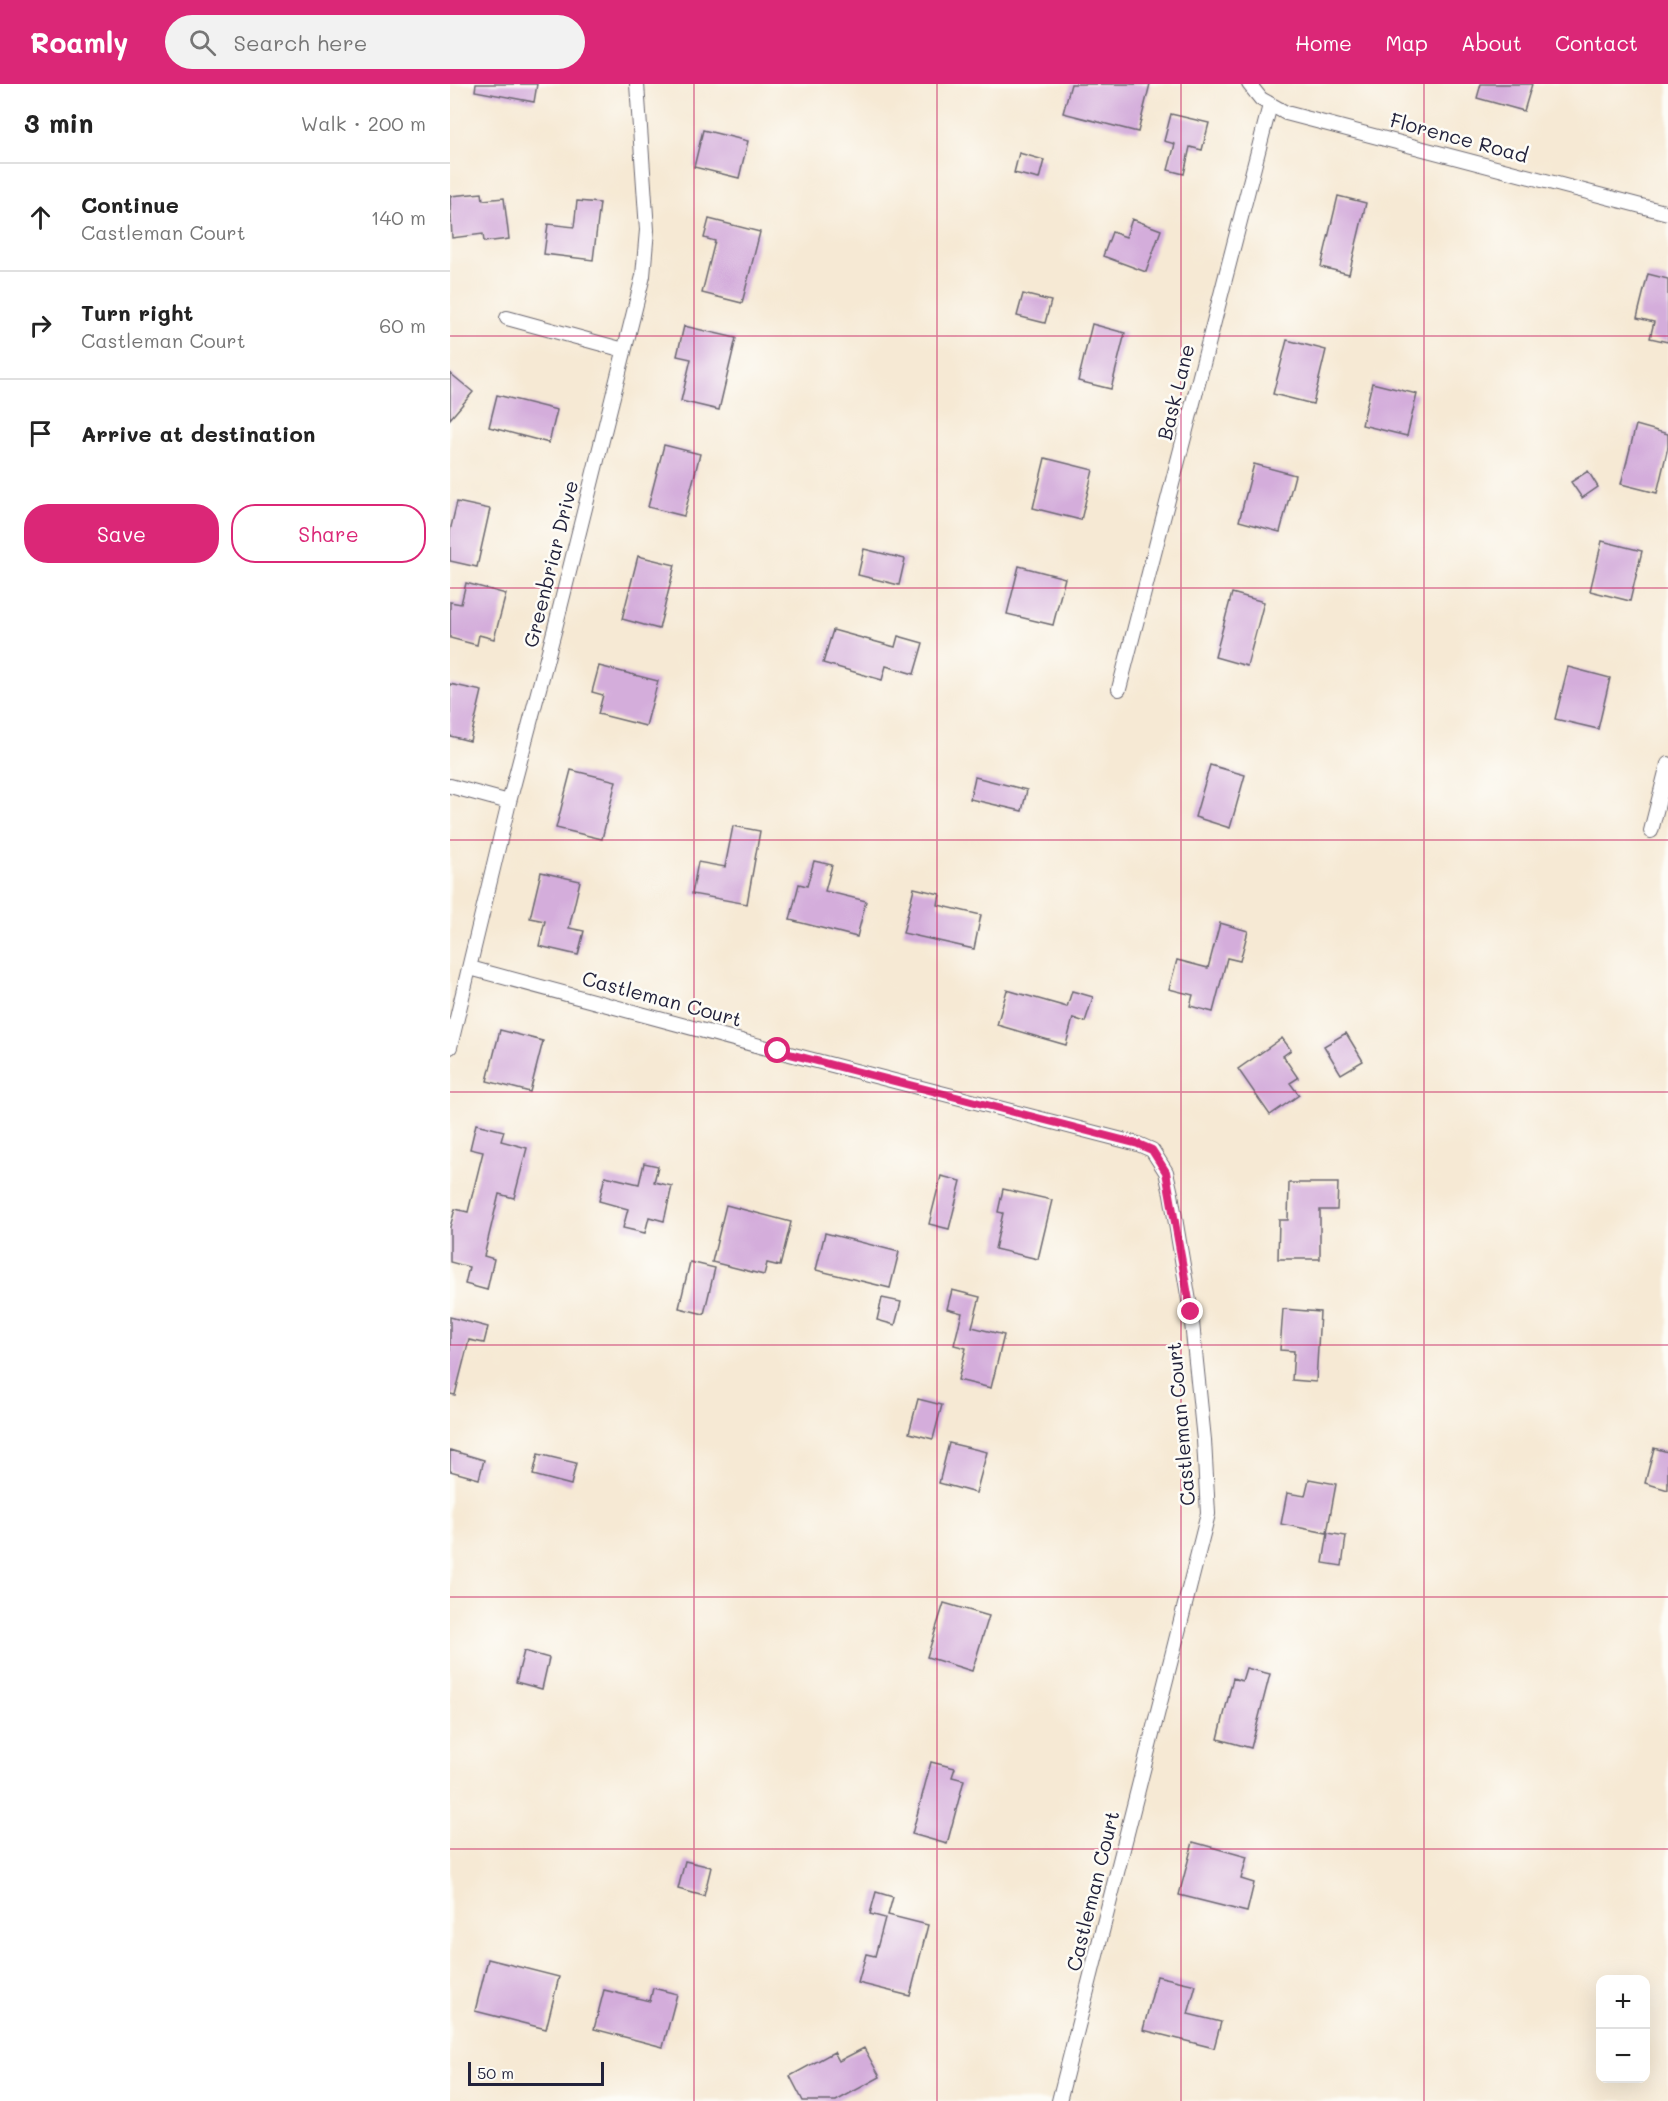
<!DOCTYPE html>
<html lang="en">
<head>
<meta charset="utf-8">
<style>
	:root { --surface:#fff; --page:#f2f2f2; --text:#222; --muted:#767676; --line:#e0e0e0; --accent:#db2777 }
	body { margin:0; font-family:Mali,sans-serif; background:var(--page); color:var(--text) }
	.controls { position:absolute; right:18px; bottom:18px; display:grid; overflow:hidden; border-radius:12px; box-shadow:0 6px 24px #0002 }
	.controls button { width:54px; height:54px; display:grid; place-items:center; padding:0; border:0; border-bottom:2px solid var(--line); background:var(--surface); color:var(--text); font:30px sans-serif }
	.scale { position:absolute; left:18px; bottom:15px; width:136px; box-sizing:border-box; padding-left:6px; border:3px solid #22223b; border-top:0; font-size:16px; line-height:21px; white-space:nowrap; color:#22223b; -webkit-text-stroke:4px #fdfcf7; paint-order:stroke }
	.stop { position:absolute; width:18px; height:18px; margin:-14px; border:4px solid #db2777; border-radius:50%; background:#fff }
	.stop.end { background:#db2777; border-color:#fff; box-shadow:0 2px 6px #0008 }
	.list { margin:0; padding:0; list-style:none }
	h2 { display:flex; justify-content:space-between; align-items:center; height:78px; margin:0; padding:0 24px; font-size:26px }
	h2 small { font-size:20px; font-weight:400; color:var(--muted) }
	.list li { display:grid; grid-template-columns:39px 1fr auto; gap:18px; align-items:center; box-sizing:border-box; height:108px; padding:0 24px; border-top:2px solid var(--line) }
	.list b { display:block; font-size:22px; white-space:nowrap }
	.list p { margin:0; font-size:20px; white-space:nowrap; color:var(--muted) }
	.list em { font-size:20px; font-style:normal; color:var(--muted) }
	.actions { display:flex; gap:12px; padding:18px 24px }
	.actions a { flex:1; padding:14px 0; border:2px solid var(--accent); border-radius:24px; text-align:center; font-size:21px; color:var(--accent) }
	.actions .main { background:var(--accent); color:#fff }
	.icon { flex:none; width:33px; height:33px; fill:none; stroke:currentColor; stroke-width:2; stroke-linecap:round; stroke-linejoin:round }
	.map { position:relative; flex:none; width:1218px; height:2017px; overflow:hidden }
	header { display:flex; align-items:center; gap:36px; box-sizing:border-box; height:84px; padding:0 30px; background:var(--accent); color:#fff }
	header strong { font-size:28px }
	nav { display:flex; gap:33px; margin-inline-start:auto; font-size:21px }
	.search { width:420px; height:54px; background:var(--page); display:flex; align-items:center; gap:15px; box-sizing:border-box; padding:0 21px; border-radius:33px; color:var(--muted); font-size:22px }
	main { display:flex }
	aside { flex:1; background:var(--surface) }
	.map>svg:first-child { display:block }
</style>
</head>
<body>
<header>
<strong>Roamly</strong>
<div class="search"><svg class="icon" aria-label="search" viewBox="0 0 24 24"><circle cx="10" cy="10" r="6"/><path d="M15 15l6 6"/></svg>Search here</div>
<nav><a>Home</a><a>Map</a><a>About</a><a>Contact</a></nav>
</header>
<main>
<aside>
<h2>3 min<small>Walk · 200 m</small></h2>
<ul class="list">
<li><svg class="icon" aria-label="ahead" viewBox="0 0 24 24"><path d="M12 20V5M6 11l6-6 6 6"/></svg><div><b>Continue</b><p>Castleman Court</p></div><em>140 m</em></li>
<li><svg class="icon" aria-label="right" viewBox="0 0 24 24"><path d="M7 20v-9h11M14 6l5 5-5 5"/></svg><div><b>Turn right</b><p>Castleman Court</p></div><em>60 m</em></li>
<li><svg class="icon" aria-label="arrive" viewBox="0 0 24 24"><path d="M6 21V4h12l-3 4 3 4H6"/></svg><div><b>Arrive at destination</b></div></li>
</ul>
<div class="actions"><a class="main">Save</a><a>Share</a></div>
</aside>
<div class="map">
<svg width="1218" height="2017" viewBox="0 0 1218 2017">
	<rect width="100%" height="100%" fill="#fdfcf7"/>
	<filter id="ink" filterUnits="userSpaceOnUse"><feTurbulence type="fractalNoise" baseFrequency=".0167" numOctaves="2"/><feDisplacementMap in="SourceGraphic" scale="12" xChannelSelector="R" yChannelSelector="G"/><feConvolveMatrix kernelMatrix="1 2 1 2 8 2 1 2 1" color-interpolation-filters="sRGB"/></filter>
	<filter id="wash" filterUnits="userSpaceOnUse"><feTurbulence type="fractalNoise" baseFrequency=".008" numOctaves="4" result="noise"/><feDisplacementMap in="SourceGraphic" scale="24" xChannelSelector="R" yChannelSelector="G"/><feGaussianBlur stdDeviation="1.35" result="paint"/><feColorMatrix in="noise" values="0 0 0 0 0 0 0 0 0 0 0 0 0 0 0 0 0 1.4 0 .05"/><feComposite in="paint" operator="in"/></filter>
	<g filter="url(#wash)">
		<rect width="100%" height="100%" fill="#f6e9d4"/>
		<g id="blocks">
			<path fill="#d4addb" d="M26 0H87L84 18 25 7Z
				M621 0H700L688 48 613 29Z
				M1031 0H1082L1074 27 1027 14Z
				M721 30 759 39 752 66 740 63 734 90 718 86 725 60 714 57Z
				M253 46 298 57 289 94 244 83Z
				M569 69 594 76 589 95 564 89Z
				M32 109 33 116 54 114 59 155 34 158 33 150 2 154 0 112Z
				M888 112 916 119 899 190 871 183Z
				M127 117 150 119 143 176 94 170 98 140 124 143Z
				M259 135 310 148 292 219 252 209 265 157 254 154Z
				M682 135 711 146 696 188 653 172 662 148 676 153Z
				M1198 190 1218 195V258L1200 254 1204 238 1187 234Z
				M573 210 601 217 595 239 567 232Z
				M642 240 675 249 661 305 628 297Z
				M234 242 286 254 269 326 231 317 241 275 227 272Z
				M837 256 876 266 863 320 823 310Z
				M0 289 23 308 0 335Z
				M922 299 967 310 957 352 912 341Z
				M47 311 107 326 99 359 39 343Z
				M1186 341 1218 350V363L1207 409 1171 400Z
				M214 361 250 370 234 432 198 423Z
				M595 374 643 386 631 436 583 424Z
				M804 380 845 391 830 448 789 437Z
				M1138 387 1148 403 1132 414 1121 398Z
				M7 418 40 425 27 483 0 477V447Z
				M1152 457 1192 467 1180 517 1140 507Z
				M414 465 455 475 449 501 408 491Z
				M188 472 225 481 209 545 172 535Z
				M569 482 615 494 603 541 557 530Z
				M16 499 56 510 44 555 29 551 27 561 0 554V518L11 520Z
				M782 509 814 518 797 582 765 573Z
				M383 546 445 563 448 552 473 559 464 590 436 582 432 596 373 579Z
				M149 582 208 597 196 642 148 630 153 611 142 608Z
				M1118 583 1160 594 1148 645 1105 635Z
				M0 600 32 607 20 657 0 652Z
				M760 681 795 691 780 744 745 733Z
				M121 686 166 697 152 755 106 744Z
				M525 693 577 706 572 727 520 715Z
				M283 742 310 747 297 820 242 810 248 778 275 783Z
				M364 777 382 781 375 807 416 817 407 853 340 836 349 800 357 802Z
				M91 788 130 797 119 844 134 847 128 871 89 862 95 837 80 834Z
				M464 804 490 810 488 821 531 831 524 865 453 849Z
				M770 839 798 847 790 877 777 874 763 928 740 922 743 911 719 905 727 876 758 884Z
				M557 906 617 923 622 907 643 913 635 938 623 934 616 961 547 941Z
				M50 946 93 957 80 1008 37 997Z
				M896 949 913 977 891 990 874 962Z
				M832 954 841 966 833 972 848 994 840 999 849 1011 820 1031 788 985Z
				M26 1040 54 1047 51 1057 77 1064 64 1114 49 1110 34 1172 44 1175 37 1206 15 1200 19 1183 0 1178V1143L5 1125 18 1128 33 1068 20 1065Z
				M194 1079 208 1082 204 1098 222 1102 214 1137 199 1133 195 1149 173 1144 178 1125 149 1117 155 1092 189 1100Z
				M491 1092 511 1097 499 1145 479 1140Z
				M839 1099H888L887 1126H870V1175H828L829 1136H838Z
				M553 1105 602 1116 588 1175 545 1165 553 1129 548 1128Z
				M276 1121 341 1138 330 1182 317 1179 314 1191 262 1178Z
				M375 1149 449 1168 440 1204 366 1186Z
				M240 1178 265 1184 254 1230 229 1224Z
				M502 1206 530 1213 522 1243 554 1251 541 1304 508 1296 516 1264 504 1261 512 1229 497 1225Z
				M432 1214 451 1218 445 1241 427 1236Z
				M833 1225 870 1228 866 1298 842 1296 844 1267 830 1266Z
				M0 1233 38 1243 34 1259 19 1256 5 1311 0 1310Z
				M468 1315 492 1321 483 1355 459 1349Z
				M499 1359 537 1368 526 1409 489 1399Z
				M1204 1364 1218 1368V1406L1195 1399Z
				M0 1366 34 1376 29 1395 0 1387Z
				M88 1370 126 1379 121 1401 83 1391Z
				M859 1395 886 1400 877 1449 831 1440 837 1409 855 1412Z
				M878 1449 896 1452 892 1482 873 1479Z
				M494 1519 539 1532 522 1587 477 1573Z
				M74 1567 99 1574 92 1605 66 1598Z
				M796 1584 820 1590 801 1664 768 1655 783 1594 792 1597Z
				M481 1678 505 1684 502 1693 514 1696 497 1760 462 1750Z
				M743 1758 797 1773 791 1795 804 1799 797 1828 729 1811Z
				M235 1777 261 1783 254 1812 228 1805Z
				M426 1808 443 1813 438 1831 478 1841 460 1912 408 1899 416 1870 425 1872 435 1834 420 1830Z
				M38 1875 109 1893 96 1945 25 1927Z
				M707 1892 746 1901 738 1930 771 1938 764 1964 693 1946Z
				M203 1904 227 1910 213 1963 144 1945 154 1906 200 1917Z
				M414 1964 430 1993 386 2017H353L340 1992 384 1968 389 1977Z"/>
		</g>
	</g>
	<g filter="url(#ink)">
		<use href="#blocks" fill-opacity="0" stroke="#6c6871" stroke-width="1.5"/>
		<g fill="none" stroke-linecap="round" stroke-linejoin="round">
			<g stroke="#6c6871" stroke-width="16">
				<path id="street" d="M799 0 811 15 836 29 1218 129
					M57 234 174 266
					M669 605 820 21
					M0 702 59 718
					M1201 747 1218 680
					M20 884 328 967 688 1060 702 1066 716 1088 721 1110 741 1229 754 1356 758 1430 609 2017
					M0 963 59 718 105 544 193 192 197 146 187 0"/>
			</g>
			<use href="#street" stroke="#fff" stroke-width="14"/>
		</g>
	</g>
	<g fill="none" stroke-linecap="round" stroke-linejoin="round" filter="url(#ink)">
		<path stroke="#db2777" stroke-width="8" d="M328 967 688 1060 702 1066 716 1088 741 1228"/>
	</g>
	<path fill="none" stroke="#c2185b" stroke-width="1.5" stroke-opacity="0.55" d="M244 0V2017M487 0V2017M731 0V2017M974 0V2017M0 252H1218M0 504H1218M0 756H1218M0 1008H1218M0 1261H1218M0 1513H1218M0 1765H1218"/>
	<g text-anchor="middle" stroke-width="5" stroke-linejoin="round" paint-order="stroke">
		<g font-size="20" fill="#22223b" stroke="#fdfcf7">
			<text transform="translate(1009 54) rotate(15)" y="7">Florence Road</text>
			<text transform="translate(726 308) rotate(-76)" y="7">Bask Lane</text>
			<text transform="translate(101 480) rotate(-76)" y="7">Greenbriar Drive</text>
			<text transform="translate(212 915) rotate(15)" y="7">Castleman Court</text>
			<text transform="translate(731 1340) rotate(-95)" y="7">Castleman Court</text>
			<text transform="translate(643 1807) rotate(-76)" y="7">Castleman Court</text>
		</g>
	</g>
</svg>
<div class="controls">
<button>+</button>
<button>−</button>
</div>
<div class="scale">50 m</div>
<div class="stop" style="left:328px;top:967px"></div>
<div class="stop end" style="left:741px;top:1228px"></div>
</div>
</main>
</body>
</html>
